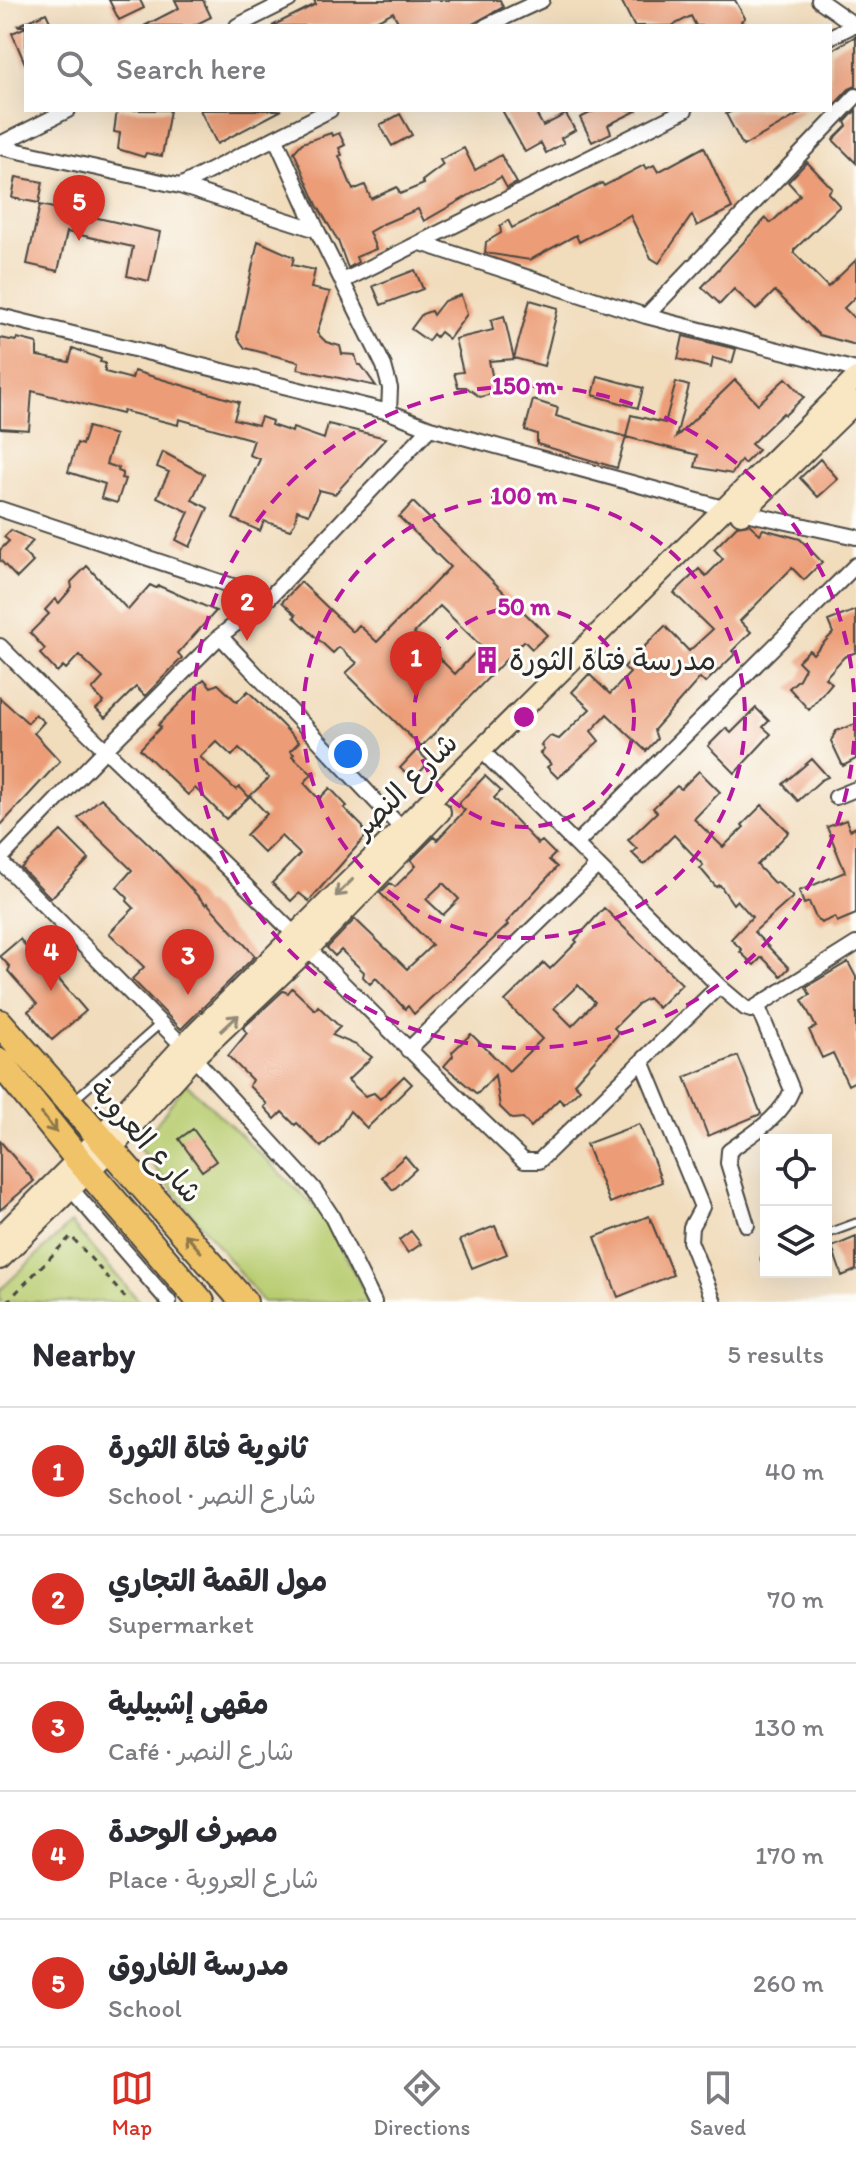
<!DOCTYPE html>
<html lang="en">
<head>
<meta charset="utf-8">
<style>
	:root { --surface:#fff; --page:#f7f7f7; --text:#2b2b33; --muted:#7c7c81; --line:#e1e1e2; --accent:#d93025 }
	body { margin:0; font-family:Itim,"Playpen Sans Arabic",sans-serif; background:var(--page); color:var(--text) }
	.controls { position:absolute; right:24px; bottom:24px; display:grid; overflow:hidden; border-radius:0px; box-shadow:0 8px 32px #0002 }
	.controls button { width:72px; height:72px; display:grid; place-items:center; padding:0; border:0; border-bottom:2px solid var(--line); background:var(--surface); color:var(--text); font:40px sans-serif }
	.you { position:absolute; left:348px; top:754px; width:28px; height:28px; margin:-20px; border:6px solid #fff; border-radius:50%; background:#1a73e8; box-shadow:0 0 0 12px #1a73e833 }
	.badge { display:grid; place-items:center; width:52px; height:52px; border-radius:50%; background:var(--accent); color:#fff; font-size:26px; font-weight:700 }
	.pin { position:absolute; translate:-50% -66px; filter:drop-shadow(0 2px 4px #0008) }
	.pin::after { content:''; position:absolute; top:42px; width:28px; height:24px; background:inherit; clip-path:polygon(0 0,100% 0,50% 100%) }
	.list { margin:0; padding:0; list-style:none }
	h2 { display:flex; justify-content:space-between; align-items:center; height:104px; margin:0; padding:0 32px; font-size:34px }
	h2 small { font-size:26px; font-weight:400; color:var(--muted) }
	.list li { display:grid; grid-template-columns:52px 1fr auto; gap:24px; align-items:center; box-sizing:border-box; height:128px; padding:0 32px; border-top:2px solid var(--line) }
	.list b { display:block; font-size:30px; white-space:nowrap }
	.list p { margin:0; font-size:26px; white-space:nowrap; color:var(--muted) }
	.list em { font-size:26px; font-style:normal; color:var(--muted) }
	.icon { flex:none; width:44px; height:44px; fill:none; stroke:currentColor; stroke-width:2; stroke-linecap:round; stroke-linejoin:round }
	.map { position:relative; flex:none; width:856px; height:1302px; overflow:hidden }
	.search { position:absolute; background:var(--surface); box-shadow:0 8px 32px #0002; left:24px; right:24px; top:24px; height:88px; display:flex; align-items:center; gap:20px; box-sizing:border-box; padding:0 28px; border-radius:0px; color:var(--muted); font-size:30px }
	.sheet { height:744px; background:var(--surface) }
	nav { display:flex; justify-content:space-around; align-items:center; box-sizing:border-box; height:112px; border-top:2px solid var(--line); background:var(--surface); font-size:22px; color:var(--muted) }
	nav a { display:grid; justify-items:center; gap:4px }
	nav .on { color:var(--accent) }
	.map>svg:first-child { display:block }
</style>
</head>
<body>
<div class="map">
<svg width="856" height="1302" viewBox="0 0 856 1302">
	<rect width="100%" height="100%" fill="#fdfcf7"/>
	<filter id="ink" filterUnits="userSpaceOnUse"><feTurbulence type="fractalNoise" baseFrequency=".0125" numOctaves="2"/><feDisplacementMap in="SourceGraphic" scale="16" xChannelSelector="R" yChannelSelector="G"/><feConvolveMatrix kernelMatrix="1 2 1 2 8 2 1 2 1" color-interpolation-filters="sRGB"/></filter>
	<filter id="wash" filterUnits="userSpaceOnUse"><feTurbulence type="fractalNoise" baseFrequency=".006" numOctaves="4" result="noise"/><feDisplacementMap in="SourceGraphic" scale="32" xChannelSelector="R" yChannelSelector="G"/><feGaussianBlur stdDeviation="1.8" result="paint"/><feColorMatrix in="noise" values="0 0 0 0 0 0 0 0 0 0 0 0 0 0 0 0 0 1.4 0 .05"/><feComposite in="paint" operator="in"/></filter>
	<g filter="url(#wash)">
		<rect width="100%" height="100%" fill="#f1dcbc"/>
		<path fill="#b8cc70" stroke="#727c4e" stroke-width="2" d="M186 1083 324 1215 370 1302H263L139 1148Z
			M71 1223 140 1302H0V1290Z"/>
		<g id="blocks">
			<path fill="#ec9d77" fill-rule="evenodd" d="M109 0H140L144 8 119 20Z
				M175 0H203L211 17 193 26H144L179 8Z
				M314 0H500L503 7 469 26H400L393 12 366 26H272L316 4Z
				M621 0H735L745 18 741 21 744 26H696L691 16 672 26H634Z
				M46 13 52 26H17Z
				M26 27V66L12 33Z
				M856 36V86L849 89 834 105 830 99V51Z
				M117 110H170L162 156 146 153 144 157 118 149 120 133 114 132Z
				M200 110H282L217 144Z
				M502 110H534L543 126 566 114 575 130 561 138 564 143 546 153 541 143 525 152Z
				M596 110H638L608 125 611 133 592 142 580 118Z
				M734 110H806L743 146 726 114Z
				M856 110V163L833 140 847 126 845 122Z
				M400 114 412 135 392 146 380 125Z
				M331 133 332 136 339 133 345 145 339 148 342 155 339 156 353 190 365 185 371 199 397 187 400 194 424 184 422 181 443 165 440 160 464 148 475 170 501 155 517 183 507 188 501 177 424 221 418 209 383 224 369 232 376 249 356 257 358 262 348 268 338 241 317 205 294 152 302 143Z
				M704 147 732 208 697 226 692 215 659 263 651 258 630 215 579 242 576 235 530 260 485 253 486 242 501 233 500 226 508 220 512 228 602 183 604 186 644 165 646 169 654 165 658 172Z
				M807 162 832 188 828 193 840 206 794 250V253L828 287 856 260V296L844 308 856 320V345L819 335 775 291 756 310 734 289 720 304 702 287 766 218 771 223 800 195 788 182Z
				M16 177 43 182 39 203 12 198Z
				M40 205 160 232 149 281 127 276 133 247 67 232 58 271 27 264Z
				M258 241 294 257 292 265 315 270 311 288 330 292 317 333 326 342 340 346 342 354 355 355 358 365H361L376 386 298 369 299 362 245 348 237 337Z
				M415 270 423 289 381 305 373 286Z
				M461 295 467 314 449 339 440 332 436 337 433 334 428 341 411 329 422 314 431 311 433 315 444 301Z
				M530 300 558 308 544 366 514 358Z
				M504 316 514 359 489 361 496 393 480 397 466 387H458L454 373 463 372 455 339 493 330 491 320Z
				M683 336 736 349 732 363 713 358 711 368 678 359Z
				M0 338 16 341 17 338 37 343V356L69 362 73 348 101 359 100 362 105 363V372L132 379 134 371 239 402 234 419 258 425 261 417 272 421 271 425 292 432 293 428 324 439 328 424 386 438 335 494 319 490 309 514 297 510 295 522 290 530 264 521 260 531 233 519 260 459 249 455 254 440 179 419 178 425 123 411 122 414 32 391 29 430 0 428Z
				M598 376 643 388 638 408 593 395Z
				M786 378 804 397 785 415 783 413 751 444 758 450 744 464 741 460 732 474 695 467 698 455 626 437 631 415 665 423 676 382 689 386 676 437 735 380 758 404Z
				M533 400 558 408 556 416 626 437 617 468 537 444V434L525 430Z
				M88 427 115 435 106 464 119 468 118 471 123 473 121 478 125 479 117 503 101 498 105 484 68 472 77 443 82 445Z
				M163 452 204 474 192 500 208 508 190 547 176 540 189 512 157 497 169 472 157 467Z
				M820 459 838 479 818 497 800 478Z
				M413 502 547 635 532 649 524 641 421 747 346 673 357 663 339 647 333 653 294 617 296 615 282 602 301 582 353 632 359 625 377 642 450 567 399 517ZM440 606 481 646 455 674 414 633Z
				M749 524 760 534 763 529 800 539 822 562 804 580 792 568 740 621 751 632 732 651 735 654 705 683 700 678 654 730 657 739 646 751 607 714 591 731 599 741 558 778 547 767 551 764 540 753 544 750 541 745 550 736 559 739 590 709 572 692 589 674 610 694 630 673 624 667 665 626 689 651 712 630 674 593 699 569 706 576 723 559 714 549 737 526Z
				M11 530 33 541 23 552 33 562 17 578 0 560V550L9 541 4 537Z
				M87 566 128 610 150 585 156 588 159 586 216 611 178 653 182 658 145 696 136 687 105 718 96 709 104 702 92 690 103 678 79 655 66 669 63 666 57 672 40 654 45 649 30 633 49 614 45 610 55 599 59 603 72 588 71 582Z
				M856 610V652L844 657 825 678 832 683 809 710 789 688 799 679 805 668 798 661 809 650 813 654 833 633 828 621Z
				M204 679 211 687 218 684 237 702 248 691 299 742 290 751 294 754 292 756 312 774 304 783 319 799 330 788 347 806 344 808 363 827V833L366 836 309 901 299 893 291 901 272 883 300 854 281 836 264 853 246 835 267 814 250 796 269 778 239 748 232 756 216 741 200 757 236 790 240 787 249 797 226 819 195 788 188 795 140 749 161 727 158 725Z
				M0 698 28 723 35 714 44 722 34 733 60 761 0 826Z
				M756 708 769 721 763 727 771 734 735 773 708 746 726 728 731 733Z
				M856 724V759L843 766 831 741 836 731Z
				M417 750 429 762 413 780 400 768Z
				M812 759 828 777 821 780 798 801 783 784Z
				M699 771 720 792 694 819 723 847 744 827 742 825 762 805 789 832 757 865 774 883 777 882 793 897 754 932 789 968 781 976 762 957 754 965 740 952 742 950 731 939 752 917 737 900 733 904 720 885 716 887 700 868 703 865 674 835 644 865 632 853 637 849 628 840 657 812 653 808 677 786 681 789Z
				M485 776 501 791 494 798 538 844 542 841 555 854 549 860 557 867 506 923 508 925 414 1014 408 1006 405 1009 376 978 370 984 363 977 364 972 341 950 335 956 327 948 355 919 407 969 432 945 380 893 390 883 395 887 416 866 411 860 434 837 437 840 465 810 458 804ZM443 883 459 899 443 915 426 899Z
				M101 798 154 849 206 905 207 903 255 956 181 1029 132 979 144 967 109 933 134 908 127 901 128 898 117 887 132 870 78 818Z
				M846 820 850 830 856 827V914L837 922 835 917 821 923 816 918 809 902 804 904 799 891 845 872 827 827Z
				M61 831 89 859 51 898 21 868Z
				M604 908 682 984 658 1008 648 998 639 1003 614 1028 619 1033 574 1083 580 1089 564 1104 559 1099 531 1127 523 1118 512 1119 500 1107 495 1075 477 1094 444 1066 453 1056 452 1052 471 1034 509 1071 542 1039 505 1001 544 963 550 969 577 942 575 940ZM578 985 595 1002 572 1026 554 1008Z
				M20 939 29 951 31 947 86 1011 52 1040 28 1011 37 1004 8 971 10 967 0 956Z
				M848 962 856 977V1081L848 1085 833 1053 822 1058 809 1030 816 1027 802 1000 810 995 806 987Z
				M292 988 315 1010 318 1006 340 1027 332 1035 356 1045 372 1057 348 1080 365 1096 374 1093 380 1099 404 1076 412 1084 367 1128 350 1111 338 1130 321 1147 297 1123 295 1125 282 1112 275 1119 264 1107 267 1104 249 1086 252 1080 228 1056 247 1033 243 1028 283 991 288 993Z
				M738 1056 761 1114 708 1136 685 1077Z
				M639 1124 662 1182 610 1203 586 1144Z
				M193 1129 216 1161 202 1171 179 1139Z
				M0 1141 34 1181 0 1210Z
				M405 1156 416 1169 393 1190 382 1177Z
				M649 1216 673 1275 618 1297 595 1237Z
				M495 1226 507 1254 472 1268 460 1240Z
				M411 1231 421 1244 408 1253 399 1240Z
				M856 1237V1270L842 1276 832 1247Z"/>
		</g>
	</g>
	<g filter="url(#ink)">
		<use href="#blocks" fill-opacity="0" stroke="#494641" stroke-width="2"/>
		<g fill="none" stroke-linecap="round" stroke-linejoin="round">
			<g stroke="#494641" stroke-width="11">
				<path id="lane" d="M75 1099 160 1024
					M826 1234 856 1223
					M765 1259H766"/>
			</g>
			<g stroke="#494641" stroke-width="18">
				<path id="street" d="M819 0 856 26
					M237 26 289 0
					M486 26 542 0
					M830 37 854 25
					M276 139 317 230
					M0 144 68 110
					M0 147 180 186 317 230 384 366 390 388 389 412
					M180 186 330 110
					M421 243 646 316 856 370
					M343 281 685 110
					M0 316 389 412 430 428 727 509 856 537
					M646 316 856 96
					M0 509 269 598
					M220 636 403 830
					M0 646C97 744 198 837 295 935 370 1011 446 1087 524 1161H539L719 986 490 759
					M836 797 856 789
					M576 844 856 565
					M0 859 104 751 220 636 269 598 430 428
					M0 861 183 1046 313 1188 331 1215 374 1302
					M719 986 745 1008 751 1010 856 944
					M408 1050 597 866
					M642 1061 702 1207 691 1227 690 1241 714 1302
					M66 1183 169 1302
					M747 1225 728 1163 729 1151C753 1133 780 1119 792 1090L758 1007"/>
			</g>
			<g stroke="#494641" stroke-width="24">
				<path id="secondary" d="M741 514 856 402
					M0 1237 100 1137 183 1046 856 378
					M0 1259 111 1149 193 1058 308 949 440 812"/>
			</g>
			<g stroke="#494641" stroke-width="30">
				<path id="highway" d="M0 1023 244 1302
					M0 1062 78 1159 201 1302"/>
			</g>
			<path stroke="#494641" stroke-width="3" stroke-dasharray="6 6" stroke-linecap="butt" d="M7 1302 71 1236 129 1302"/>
			<use href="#lane" stroke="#fff" stroke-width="7"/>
			<use href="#street" stroke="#fff" stroke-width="14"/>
			<use href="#secondary" stroke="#f9e7c3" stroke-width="20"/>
			<use href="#highway" stroke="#f0c369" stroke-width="26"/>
		</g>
		<defs><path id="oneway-shaft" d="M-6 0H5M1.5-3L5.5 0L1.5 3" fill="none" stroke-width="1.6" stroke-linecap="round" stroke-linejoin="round" transform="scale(2)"/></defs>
		<g stroke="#928977">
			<use href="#oneway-shaft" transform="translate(344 888) rotate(135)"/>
			<use href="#oneway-shaft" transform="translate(230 1023) rotate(-43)"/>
		</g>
		<g stroke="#8e774a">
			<use href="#oneway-shaft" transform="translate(49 1123) rotate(52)"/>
			<use href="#oneway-shaft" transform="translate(193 1243) rotate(-131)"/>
		</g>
	</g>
	<g fill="none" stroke="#b5179e" stroke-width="4" stroke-dasharray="14 10">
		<circle cx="524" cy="717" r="110"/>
		<circle cx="524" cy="717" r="221"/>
		<circle cx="524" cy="717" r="331"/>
	</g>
	<defs>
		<g id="building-bare" transform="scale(2.16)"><path d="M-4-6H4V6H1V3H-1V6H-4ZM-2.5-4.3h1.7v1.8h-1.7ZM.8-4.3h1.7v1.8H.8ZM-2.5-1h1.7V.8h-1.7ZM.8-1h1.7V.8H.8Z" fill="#b5179e" stroke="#fdfcf7" stroke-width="2.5" paint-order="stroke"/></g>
	</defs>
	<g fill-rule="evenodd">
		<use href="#building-bare" x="487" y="660"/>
	</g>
	<g text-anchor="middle" stroke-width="6" stroke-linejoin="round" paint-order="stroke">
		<g font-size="30" fill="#2b2b2b" stroke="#fdfcf7" text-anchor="start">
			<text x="509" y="670">مدرسة فتاة الثورة</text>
		</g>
		<g font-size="30" fill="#2b2b2b" stroke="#fdfcf7">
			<text transform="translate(405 785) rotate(-45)" y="10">شارع النصر</text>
			<text transform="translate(146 1141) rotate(49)" y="10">شارع العروبة</text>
		</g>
	</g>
	<circle cx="524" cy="717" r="12" fill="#b5179e" stroke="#fdfcf7" stroke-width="4"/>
	<g font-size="24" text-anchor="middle" font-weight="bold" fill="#b5179e" stroke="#fdfcf7" stroke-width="6" stroke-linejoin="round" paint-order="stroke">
		<text x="524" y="394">150 m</text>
		<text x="524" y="504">100 m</text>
		<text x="524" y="615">50 m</text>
	</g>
</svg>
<div class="controls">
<button><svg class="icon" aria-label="locate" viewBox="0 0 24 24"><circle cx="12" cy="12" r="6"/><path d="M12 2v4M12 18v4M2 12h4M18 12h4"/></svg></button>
<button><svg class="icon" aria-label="layers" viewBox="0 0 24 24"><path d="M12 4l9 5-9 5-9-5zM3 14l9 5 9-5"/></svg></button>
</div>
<div class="you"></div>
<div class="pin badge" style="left:416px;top:697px">1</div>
<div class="pin badge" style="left:247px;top:641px">2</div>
<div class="pin badge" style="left:188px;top:995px">3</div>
<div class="pin badge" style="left:51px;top:991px">4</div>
<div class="pin badge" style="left:79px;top:241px">5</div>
<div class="search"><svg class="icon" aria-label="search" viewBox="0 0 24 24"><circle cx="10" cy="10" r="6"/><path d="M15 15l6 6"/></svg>Search here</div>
</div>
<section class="sheet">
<h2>Nearby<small>5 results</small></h2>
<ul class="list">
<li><span class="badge">1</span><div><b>ثانوية فتاة الثورة</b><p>School · شارع النصر</p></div><em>40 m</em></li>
<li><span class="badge">2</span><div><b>مول القمة التجاري</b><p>Supermarket</p></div><em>70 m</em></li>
<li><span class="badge">3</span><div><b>مقهى إشبيلية</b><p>Café · شارع النصر</p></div><em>130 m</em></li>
<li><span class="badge">4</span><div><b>مصرف الوحدة</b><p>Place · شارع العروبة</p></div><em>170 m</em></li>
<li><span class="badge">5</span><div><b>مدرسة الفاروق</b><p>School</p></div><em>260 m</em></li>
</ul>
</section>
<nav>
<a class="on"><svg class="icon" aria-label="map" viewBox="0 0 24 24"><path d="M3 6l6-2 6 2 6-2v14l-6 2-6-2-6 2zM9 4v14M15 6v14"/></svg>Map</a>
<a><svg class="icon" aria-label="directions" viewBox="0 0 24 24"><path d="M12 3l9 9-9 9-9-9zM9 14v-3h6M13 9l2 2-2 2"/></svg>Directions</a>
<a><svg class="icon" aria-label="saved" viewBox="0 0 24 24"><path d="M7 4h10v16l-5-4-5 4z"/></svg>Saved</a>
</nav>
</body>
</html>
